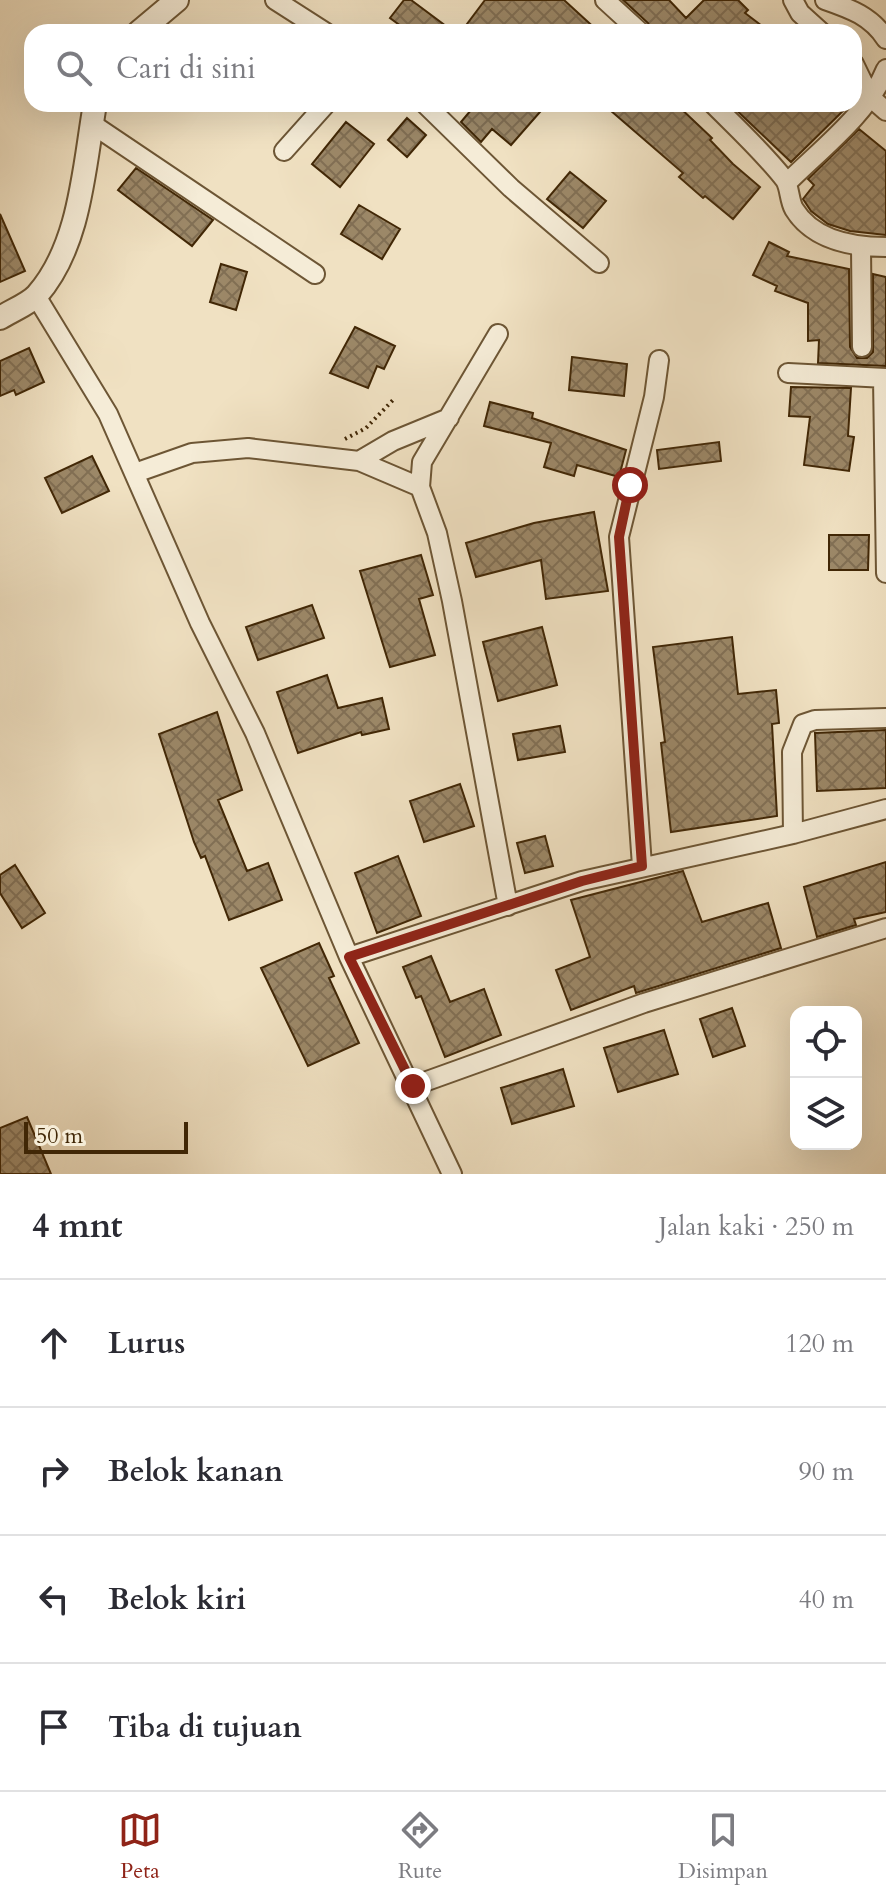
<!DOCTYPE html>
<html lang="id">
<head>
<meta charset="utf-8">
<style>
	:root { --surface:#fff; --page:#f2f2f3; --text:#2b2b33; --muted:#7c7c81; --line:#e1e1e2; --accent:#8f2418 }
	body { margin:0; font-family:Cardo,serif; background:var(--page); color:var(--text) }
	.controls { position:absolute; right:24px; bottom:24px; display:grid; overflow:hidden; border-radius:16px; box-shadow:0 8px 32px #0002 }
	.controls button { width:72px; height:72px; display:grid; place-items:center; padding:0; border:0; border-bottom:2px solid var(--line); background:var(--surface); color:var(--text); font:40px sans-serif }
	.scale { position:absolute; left:24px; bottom:20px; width:164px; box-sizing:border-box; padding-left:8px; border:4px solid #412706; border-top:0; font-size:22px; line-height:28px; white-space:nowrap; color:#412706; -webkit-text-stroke:6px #f5ecd7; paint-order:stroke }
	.stop { position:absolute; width:24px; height:24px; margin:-18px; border:6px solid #8f2418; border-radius:50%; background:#fff }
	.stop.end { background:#8f2418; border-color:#fff; box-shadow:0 2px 8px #0008 }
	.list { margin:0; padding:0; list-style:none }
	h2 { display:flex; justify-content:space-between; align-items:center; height:104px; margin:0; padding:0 32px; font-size:34px }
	h2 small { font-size:26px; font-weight:400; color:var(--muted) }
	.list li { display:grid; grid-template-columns:52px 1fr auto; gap:24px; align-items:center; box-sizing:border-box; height:128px; padding:0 32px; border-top:2px solid var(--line) }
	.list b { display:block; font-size:30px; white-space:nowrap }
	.list em { font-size:26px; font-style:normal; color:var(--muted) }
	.icon { flex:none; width:44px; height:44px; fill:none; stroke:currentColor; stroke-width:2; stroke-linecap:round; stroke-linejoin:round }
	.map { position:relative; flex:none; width:886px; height:1174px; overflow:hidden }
	.search { position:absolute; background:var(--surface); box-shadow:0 8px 32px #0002; left:24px; right:24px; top:24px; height:88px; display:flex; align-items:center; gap:20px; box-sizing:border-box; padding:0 28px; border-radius:24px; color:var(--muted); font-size:30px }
	.sheet { height:616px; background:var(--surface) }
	nav { display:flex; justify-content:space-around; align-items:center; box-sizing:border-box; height:112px; border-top:2px solid var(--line); background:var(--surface); font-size:22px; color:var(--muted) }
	nav a { display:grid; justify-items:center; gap:4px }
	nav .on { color:var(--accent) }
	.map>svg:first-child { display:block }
</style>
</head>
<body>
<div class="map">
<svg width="886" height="1174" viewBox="0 0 886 1174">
	<defs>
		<pattern id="building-cross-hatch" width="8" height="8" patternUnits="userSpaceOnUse" patternTransform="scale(2)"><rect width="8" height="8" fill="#9c8868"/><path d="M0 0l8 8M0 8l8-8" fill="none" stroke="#816f54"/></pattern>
	</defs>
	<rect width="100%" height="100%" fill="#f0e1c2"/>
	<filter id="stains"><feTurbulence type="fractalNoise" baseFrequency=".0025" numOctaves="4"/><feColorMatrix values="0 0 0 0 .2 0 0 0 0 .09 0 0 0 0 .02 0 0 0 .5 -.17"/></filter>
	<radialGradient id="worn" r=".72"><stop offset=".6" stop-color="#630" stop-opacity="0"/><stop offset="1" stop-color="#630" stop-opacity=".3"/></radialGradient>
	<path fill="url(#building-cross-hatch)" stroke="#412706" stroke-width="2" d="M404 0H411L454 32H409L390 18Z
		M485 0H564L599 32H461Z
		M623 0H669L686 18 704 0H738L748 10 745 13 770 32H652L648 23Z
		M476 104H547L511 145 492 129 481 142 461 122Z
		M603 104H676L712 138 710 140 733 164 760 187 733 219 705 196 703 198 679 177 683 173Z
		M730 104H850L791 162Z
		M407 118 426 135 407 157 388 140Z
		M346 122 374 144 340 187 312 164Z
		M859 129 886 151V235L850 231 828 224 811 211 803 199 814 185 808 179Z
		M136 168 213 220 192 246 118 190Z
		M570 172 606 201 583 228 547 199Z
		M359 205 400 229 382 259 341 234Z
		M0 214 25 271 0 282Z
		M769 242 789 252 787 256 849 269 850 347 857 358H867L873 352V274L886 277V366L818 363 819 340 808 341V303L775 291 777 286 753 275Z
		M221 264 247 272 236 310 210 302Z
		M355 327 395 346 384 369 377 366 368 388 330 373Z
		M29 348 44 382 16 395 14 390 0 396V361Z
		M572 357 627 364 624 396 569 390Z
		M791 387 851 388 848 436 854 437 849 471 804 465 810 417 789 416Z
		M490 402 533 413 532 418 626 450 619 477 577 465 574 476 544 467 551 443 484 426Z
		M719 442 721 461 659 469 657 450Z
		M92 456 109 491 62 513 45 478Z
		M594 512 608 591 546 599 541 560 476 577 466 543 534 523Z
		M829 535H869L868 570H829Z
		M421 555 433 595 419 599 435 655 390 667 360 571Z
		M312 605 324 638 258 660 246 627Z
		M542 627 557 685 498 701 483 642Z
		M732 637 738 694 776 690 779 723 772 724 777 816 671 832 661 743 665 742 653 647Z
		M327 675 338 708 382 698 389 729 362 735 361 732 298 753 277 692Z
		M217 712 242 790 218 800 247 871 268 863 282 900 229 920 205 856 201 858 194 842 159 734Z
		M560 726 565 752 518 760 513 734Z
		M886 730V788L817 791 815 733Z
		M460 784 474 826 424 842 410 801Z
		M545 836 553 866 525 873 517 843Z
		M398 856 421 916 377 933 355 873Z
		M886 862V912L854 919 856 925 817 937 804 887Z
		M15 865 45 913 22 928 0 893V875Z
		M683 871 702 922 768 903 781 948 636 993 634 986 571 1010 556 970 590 957 571 900Z
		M319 943 334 976 329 978 359 1043 308 1066 261 968Z
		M431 956 450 1002 484 989 501 1035 445 1057 421 996 416 998 403 967Z
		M732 1008 745 1046 713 1057 700 1019Z
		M664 1030 678 1074 618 1092 604 1048Z
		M563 1069 574 1106 512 1124 501 1088Z
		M27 1117 51 1174H0V1128Z"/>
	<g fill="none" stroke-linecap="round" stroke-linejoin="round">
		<g stroke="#6d5635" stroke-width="22">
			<path id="minor" d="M275 0 325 32
				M605 0 640 32
				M793 0 800 13 821 32
				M825 0C851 9 871 16 886 39
				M854 64 870 97 886 111
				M425 104 511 188 599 263
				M713 104C737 128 764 153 785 180 790 188 789 200 794 209 813 240 853 247 886 247
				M92 124 315 274
				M284 151 326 104
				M787 183C821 149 868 114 886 69
				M861 247 862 347
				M36 296 108 414 200 623 255 733 349 957 452 1174
				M498 334 422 462 420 487 437 533 452 601 508 906
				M788 373 886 378
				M883 378 886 573
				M359 461 393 441 449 418
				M135 473 192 453 248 448 359 461 420 487
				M793 834 792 752 803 724 815 720 886 718
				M642 866 619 537 654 397 659 360
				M349 957 582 881 793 834 886 809
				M413 1086 644 1003 886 928"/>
		</g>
		<g stroke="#6d5635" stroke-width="26">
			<path id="tertiary" d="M139 32 177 0
				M0 318C11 311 29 304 37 295 81 245 84 166 95 104"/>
		</g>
		<path stroke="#412706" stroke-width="4" stroke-dasharray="2 4" stroke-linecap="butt" d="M345 439 366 428 395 398"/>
		<use href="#minor" stroke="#f5ecd7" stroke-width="18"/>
		<use href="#tertiary" stroke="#f5ecd7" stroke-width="22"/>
	</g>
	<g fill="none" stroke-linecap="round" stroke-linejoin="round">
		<path stroke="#8f2418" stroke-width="10" d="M413 1086 349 957 582 881 642 866 619 537 630 485"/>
	</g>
	<rect width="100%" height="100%" filter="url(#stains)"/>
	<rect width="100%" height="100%" fill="url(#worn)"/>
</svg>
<div class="controls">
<button><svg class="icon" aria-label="locate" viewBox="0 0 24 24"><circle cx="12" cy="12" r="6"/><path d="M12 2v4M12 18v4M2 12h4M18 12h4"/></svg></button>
<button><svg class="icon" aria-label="layers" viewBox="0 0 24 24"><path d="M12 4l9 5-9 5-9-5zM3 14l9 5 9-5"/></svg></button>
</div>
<div class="scale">50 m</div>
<div class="stop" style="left:630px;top:485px"></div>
<div class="stop end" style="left:413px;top:1086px"></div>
<div class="search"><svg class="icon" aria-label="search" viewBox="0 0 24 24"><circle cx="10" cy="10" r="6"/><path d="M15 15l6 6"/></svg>Cari di sini</div>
</div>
<section class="sheet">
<h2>4 mnt<small>Jalan kaki · 250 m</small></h2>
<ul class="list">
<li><svg class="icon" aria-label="ahead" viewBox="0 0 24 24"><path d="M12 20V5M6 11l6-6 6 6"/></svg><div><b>Lurus</b></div><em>120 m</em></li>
<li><svg class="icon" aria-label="right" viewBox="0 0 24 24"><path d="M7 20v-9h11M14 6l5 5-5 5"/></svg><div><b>Belok kanan</b></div><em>90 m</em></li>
<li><svg class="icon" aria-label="left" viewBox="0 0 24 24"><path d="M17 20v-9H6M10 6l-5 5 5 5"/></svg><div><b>Belok kiri</b></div><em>40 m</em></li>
<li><svg class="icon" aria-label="arrive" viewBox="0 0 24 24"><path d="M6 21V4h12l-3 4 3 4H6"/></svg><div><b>Tiba di tujuan</b></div></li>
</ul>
</section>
<nav>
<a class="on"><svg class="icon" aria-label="map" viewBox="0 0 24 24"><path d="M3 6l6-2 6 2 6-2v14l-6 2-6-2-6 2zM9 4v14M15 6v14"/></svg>Peta</a>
<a><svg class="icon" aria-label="directions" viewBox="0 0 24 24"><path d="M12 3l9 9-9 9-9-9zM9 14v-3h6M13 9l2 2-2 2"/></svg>Rute</a>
<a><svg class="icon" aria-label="saved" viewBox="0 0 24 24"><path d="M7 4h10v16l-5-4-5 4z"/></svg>Disimpan</a>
</nav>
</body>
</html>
